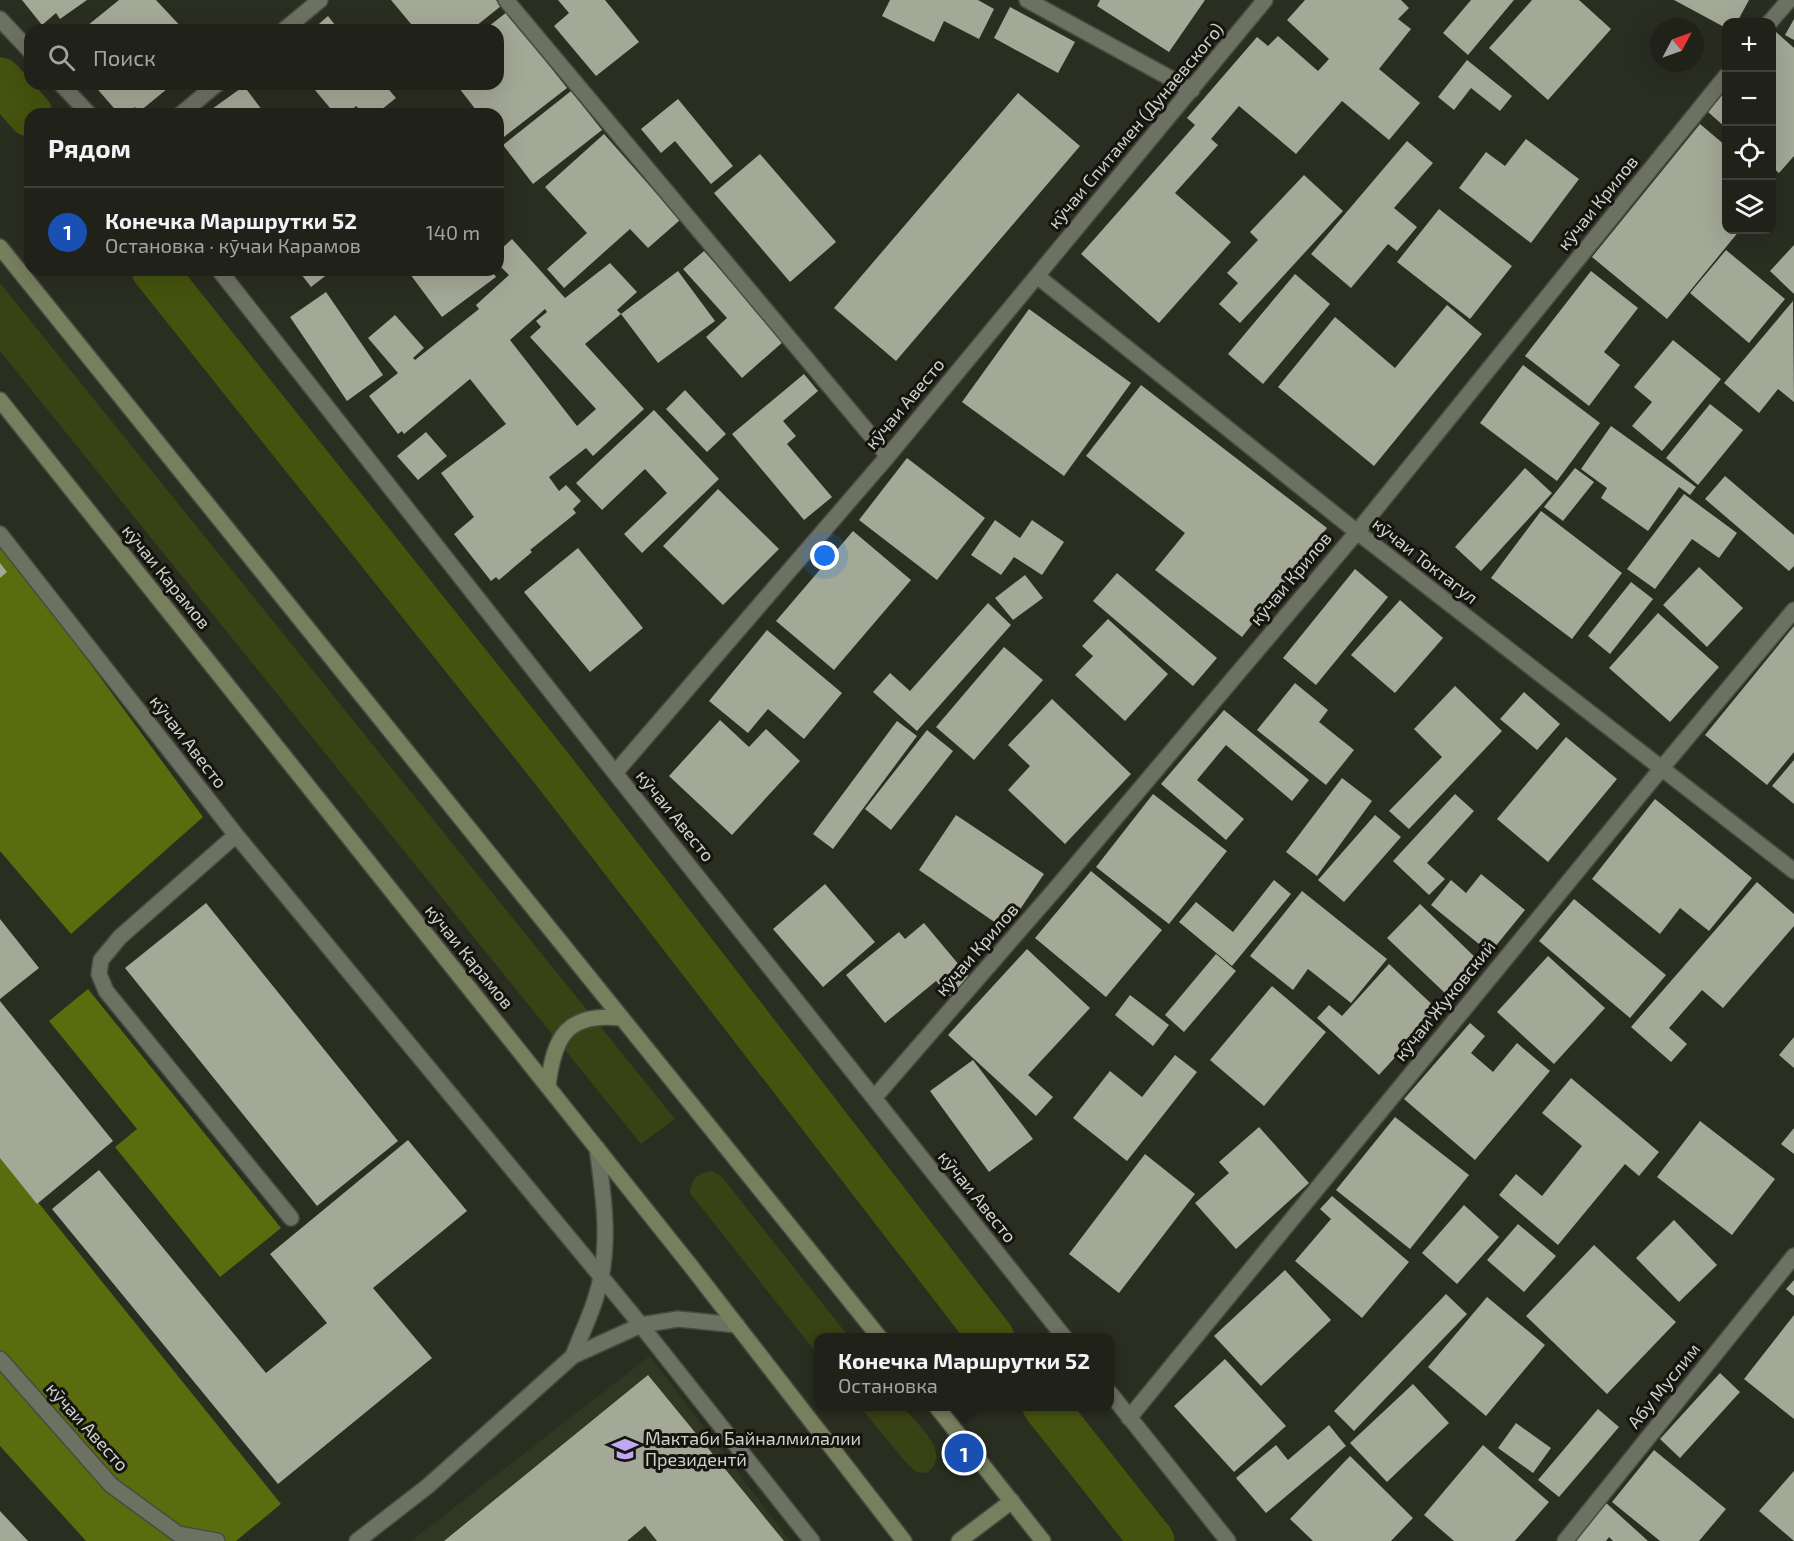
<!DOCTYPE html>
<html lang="ru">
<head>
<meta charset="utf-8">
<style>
	:root { --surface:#202219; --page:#2d2f26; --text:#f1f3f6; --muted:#a2a4a2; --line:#3d3f38; --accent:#8c9099 }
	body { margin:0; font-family:"Exo 2",sans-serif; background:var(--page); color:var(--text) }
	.controls { position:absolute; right:18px; top:18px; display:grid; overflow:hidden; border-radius:12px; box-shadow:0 6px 24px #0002 }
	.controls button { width:54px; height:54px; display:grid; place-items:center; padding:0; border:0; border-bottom:2px solid var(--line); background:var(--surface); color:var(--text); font:30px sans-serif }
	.compass { position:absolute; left:1650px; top:18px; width:54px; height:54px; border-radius:50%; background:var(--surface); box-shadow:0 6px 24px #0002; rotate:49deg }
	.you { position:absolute; left:825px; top:556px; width:21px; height:21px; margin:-15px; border:4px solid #fff; border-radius:50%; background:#1a73e8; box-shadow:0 0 0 9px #1a73e833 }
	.badge { display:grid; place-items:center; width:39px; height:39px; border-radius:50%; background:var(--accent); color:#fff; font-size:20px; font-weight:700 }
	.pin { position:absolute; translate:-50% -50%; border:3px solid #fff; box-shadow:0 2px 6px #0006 }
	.popup { position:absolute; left:814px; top:1333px; width:300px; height:78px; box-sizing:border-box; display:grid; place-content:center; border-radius:12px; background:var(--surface); filter:drop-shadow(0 2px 4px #0005); font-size:20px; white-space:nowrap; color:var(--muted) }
	.popup b { font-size:22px; color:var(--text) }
	.popup::after { content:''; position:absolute; left:50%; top:100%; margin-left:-12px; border:12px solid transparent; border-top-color:var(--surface) }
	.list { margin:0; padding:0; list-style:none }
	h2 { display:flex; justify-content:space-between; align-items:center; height:78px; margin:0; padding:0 24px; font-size:26px }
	h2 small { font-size:20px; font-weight:400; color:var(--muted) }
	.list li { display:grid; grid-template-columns:39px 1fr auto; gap:18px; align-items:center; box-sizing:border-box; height:90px; padding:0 24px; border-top:2px solid var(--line) }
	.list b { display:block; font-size:22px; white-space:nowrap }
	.list p { margin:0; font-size:20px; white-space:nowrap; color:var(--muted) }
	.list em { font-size:20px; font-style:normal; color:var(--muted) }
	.icon { flex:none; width:33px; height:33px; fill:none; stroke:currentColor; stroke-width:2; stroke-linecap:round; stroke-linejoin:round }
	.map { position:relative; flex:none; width:1794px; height:1541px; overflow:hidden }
	.search { position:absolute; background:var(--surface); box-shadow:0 6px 24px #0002; left:24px; top:24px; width:480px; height:66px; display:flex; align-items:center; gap:15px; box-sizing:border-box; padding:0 21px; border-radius:18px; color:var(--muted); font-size:22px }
	.panel { position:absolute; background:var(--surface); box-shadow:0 6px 24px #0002; left:24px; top:108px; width:480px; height:168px; border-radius:18px }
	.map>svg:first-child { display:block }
</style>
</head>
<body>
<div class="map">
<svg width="1794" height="1541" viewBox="0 0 1794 1541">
	<rect width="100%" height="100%" fill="#2a2e21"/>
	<path fill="#323724" d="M650 1356 790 1541H411Z"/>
	<path fill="#384214" d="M0 283 675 1119 641 1144 0 351Z
		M712 1171 722 1177 849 1337 818 1338V1355L690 1193C692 1178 697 1173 712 1171Z
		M860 1407H903C918 1425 953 1453 927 1473L917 1472 909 1466Z"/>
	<path fill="#5a6c0d" d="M0 541 203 817 71 934 0 851Z
		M88 989 281 1228 220 1277 115 1147 137 1129 49 1021Z
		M0 1155 281 1504 236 1541H86L0 1446Z"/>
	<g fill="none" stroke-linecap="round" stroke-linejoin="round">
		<path stroke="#45530e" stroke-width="45" d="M0 80 30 114
			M154 270 549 765 992 1338
			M1045 1406 1152 1541"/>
	</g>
	<path fill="#a3a897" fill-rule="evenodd" d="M22 0H87L60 19 56 13 42 25Z
		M119 0H156L184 30H82Z
		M391 0H496L501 6 471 30H416Z
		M558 0H605L639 42 596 76 554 26 569 13Z
		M890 0H978L994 9 979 39 944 21 934 42 882 16Z
		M1100 0H1205L1169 52 1097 6Z
		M1305 0H1401L1409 8 1398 19 1411 29 1379 69 1420 103 1389 140 1342 101 1296 154 1239 106 1211 139 1218 145 1175 193 1231 242 1159 323 1081 254 1195 125 1187 118 1257 37 1268 46 1278 36 1318 71 1329 59 1287 20Z
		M1471 0H1514L1468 55 1443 33Z
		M1532 0H1579L1611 29 1548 100 1489 48Z
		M1674 0H1749L1737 22H1726V28Z
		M1010 7 1075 42 1058 73 994 38Z
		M507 12 567 88 500 140 498 137V114H479L456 84H498V30H484Z
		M328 16 339 30H312Z
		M1794 19V40L1785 35Z
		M1776 32 1794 48V156L1779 173 1772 167V37Z
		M1467 60 1512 96 1500 111 1471 88 1454 110 1438 97Z
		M93 84H173L139 112 135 107 127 114H119Z
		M310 84H384L396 98 376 114H364L356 106 347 114H335Z
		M244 86 265 114H205Z
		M1726 89V128L1707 111Z
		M571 91 602 130 533 184 503 145Z
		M1018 93 1080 146 896 361 834 308Z
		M678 99 733 166 711 184 675 141 661 153 641 129Z
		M1700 124 1726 146V230H1740L1667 319 1592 257Z
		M604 134 680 220 648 248 630 229 564 288 547 269 587 233 545 187Z
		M1526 139 1579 179 1531 243 1459 188 1486 152 1505 166Z
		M1407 141 1433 163 1394 208 1417 227 1397 251 1388 244 1351 288 1311 254Z
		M760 154 836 242 790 282 714 193Z
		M1304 175 1343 211 1240 323 1219 304 1238 283 1227 273 1258 240 1250 232Z
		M1439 209 1512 266 1470 319 1397 262Z
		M512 239 565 298 610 263 637 292 617 310 621 314 585 344 644 409 593 456 586 448 549 477 559 491 566 485 581 501 573 509 576 513 530 550 532 552 499 580 496 577 491 581 454 534 474 517 441 473 506 424 470 379 404 434 402 431 398 434 369 396 398 373 368 338 395 315 424 348 413 358 415 360 479 309 476 305 509 275 498 264V252ZM545 309 547 312 536 321 541 327 530 337 596 409 577 426 510 340Z
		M1794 245V294L1770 271Z
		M1726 250 1785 299 1749 343 1690 293Z
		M704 251 784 341 742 378 706 337 727 318 683 269Z
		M298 270H333L311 287Z
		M407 270H491L496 277 442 317Z
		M678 271 715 321 658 363 621 314Z
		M1591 271 1638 308 1604 352 1620 365 1589 406 1525 356Z
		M1295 274 1330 304 1263 384 1228 354Z
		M326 292 383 375 347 401 290 317Z
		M1793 301 1794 402 1778 389 1759 413 1724 383Z
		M1447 305 1482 334 1374 466 1278 387 1335 317 1395 368Z
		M1029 309 1131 383 1064 476 962 402Z
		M1673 340 1721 379 1662 451 1632 426 1652 402 1634 387Z
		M1523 365 1600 423 1557 481 1480 423Z
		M804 374 818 391 783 421 796 436 787 444 832 497 804 520 732 434Z
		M1141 385 1327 528 1242 637 1155 570 1185 533 1086 456Z
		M685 390 726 434 707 452 666 409Z
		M1710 404 1743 430 1698 485 1666 458Z
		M654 410 719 479 642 553 624 534 667 493 645 469 602 510 576 483Z
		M1611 426 1696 487 1690 495 1679 487 1648 531 1601 498 1607 488 1581 469Z
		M426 432 447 456 418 480 397 456Z
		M907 458 985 518 937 580 859 520Z
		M1525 468 1552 493 1481 571 1455 547Z
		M1575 468 1594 482 1563 521 1544 507Z
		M1725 476 1794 535V566L1789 571 1705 499Z
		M718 489 779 549 723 605 663 546Z
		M1684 494 1737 533 1719 558 1692 539 1655 589 1627 569Z
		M1541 511 1622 573 1572 639 1491 578Z
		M995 520 1020 538 1032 520 1064 542 1042 575 1014 557 1001 575 971 555Z
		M853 531 911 580 834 670 776 621Z
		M578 548 643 628 590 672 524 592Z
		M0 563 7 572 0 578Z
		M1699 567 1743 608 1707 647 1663 605Z
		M1355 569 1388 597 1316 685 1283 658Z
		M1117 573 1217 658 1193 686 1093 601Z
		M1025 575 1043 598 1013 620 995 598Z
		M1631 582 1653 599 1610 654 1588 636Z
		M1400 600 1443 638 1395 693 1351 655Z
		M988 603 1011 625 917 731 873 692 890 673 910 691Z
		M1658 613 1719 667 1670 722 1609 668Z
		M1108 619 1168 674 1125 721 1075 675 1093 656 1082 646Z
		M1794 626V752L1767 785 1705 735Z
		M767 630 842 693 804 739 768 709 748 733 709 701Z
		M1004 647 1043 680 974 760 936 727Z
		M1295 683 1328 710 1319 722 1354 750 1326 785 1257 730Z
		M1455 686 1502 731 1409 829 1389 811 1442 757 1414 729Z
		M1524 692 1560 724 1537 750 1500 719Z
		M1052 699 1131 774 1065 844 1008 790 1030 766 1008 745Z
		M1224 710 1309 780 1292 801 1226 745 1197 780 1244 819 1226 840 1161 784Z
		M720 720 749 747 766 729 800 761 732 835 669 776Z
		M897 721 917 736 833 849 813 834Z
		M927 730 953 751 891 830 865 809Z
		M1566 737 1617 779 1548 862 1497 819Z
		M1794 760V804L1772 786Z
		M1342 778 1372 801 1317 876 1286 852Z
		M1153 794 1227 851 1169 924 1096 867Z
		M1455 794 1474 811 1427 863 1445 879 1429 895 1393 861Z
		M1655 799 1752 878 1709 931 1680 908 1660 934 1592 879Z
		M956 815 1044 874 1006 930 919 870Z
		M1375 815 1401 837 1344 902 1318 880Z
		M1091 871 1162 930 1106 997 1035 938Z
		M1481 874 1525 910 1490 953 1431 905 1451 880 1466 893Z
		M1274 880 1291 894 1232 966 1179 922 1196 902 1233 932Z
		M1757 882 1794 914V926L1723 1008 1702 990 1669 1028 1687 1044 1671 1062 1631 1027Z
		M825 884 875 942 823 987 773 929Z
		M1302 891 1387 959 1351 1003 1308 969 1293 990 1250 956Z
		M1574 899 1666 975 1630 1018 1539 941Z
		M206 903 398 1141 317 1206 125 968Z
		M1420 904 1480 962 1447 995 1387 938Z
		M0 919 39 968 0 999Z
		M924 923 970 978 949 996 936 981 885 1023 846 975 899 932 905 939Z
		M1027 949 1090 1008 1028 1075 1053 1097 1036 1116 948 1035Z
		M1216 954 1236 971 1184 1032 1165 1015Z
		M1548 956 1605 1008 1554 1064 1497 1012Z
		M1389 964 1438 1010 1379 1075 1317 1018 1329 1005 1342 1016Z
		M1272 986 1326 1032 1264 1106 1210 1060Z
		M1130 995 1169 1025 1153 1046 1115 1015Z
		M0 1001 113 1141 37 1204 0 1158Z
		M1470 1023 1485 1036 1471 1053 1493 1072 1517 1043 1550 1071 1475 1160 1404 1099Z
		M1794 1037V1068L1779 1055Z
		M1175 1055 1197 1072 1127 1161 1073 1118 1110 1071 1142 1097Z
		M973 1060 1033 1139 989 1172 930 1091Z
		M1571 1078 1659 1152 1639 1176 1625 1164 1558 1245 1499 1195 1516 1174 1542 1196 1582 1146 1542 1113Z
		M1395 1117 1469 1175 1410 1249 1336 1190Z
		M1700 1121 1775 1179 1732 1235 1657 1177Z
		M1259 1127 1309 1183 1236 1249 1195 1203 1229 1173 1219 1162Z
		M1794 1128V1154L1781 1144Z
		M408 1140 467 1211 373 1288 432 1358 278 1484 52 1209 99 1170 266 1373 327 1323 270 1254Z
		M1145 1154 1195 1194 1119 1293 1069 1254Z
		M1332 1196 1409 1262 1362 1318 1295 1261 1331 1219 1320 1209Z
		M1464 1205 1499 1237 1457 1284 1422 1253Z
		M1674 1220 1717 1265 1679 1302 1636 1258Z
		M1518 1224 1556 1256 1524 1292 1487 1260Z
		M1594 1245 1676 1322 1607 1394 1526 1316Z
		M1285 1270 1331 1320 1261 1386 1214 1336Z
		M1794 1280V1296L1786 1289Z
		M1446 1294 1467 1314 1354 1431 1334 1411Z
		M1487 1297 1545 1345 1486 1416 1428 1367Z
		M1794 1315V1419L1744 1379Z
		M1225 1359 1286 1426 1234 1472 1174 1406Z
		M1720 1373 1740 1392 1680 1458 1660 1439Z
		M648 1375 784 1541H657L645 1526 627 1541H444Z
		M1413 1384 1449 1423 1387 1482 1350 1443Z
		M1598 1409 1619 1427 1559 1497 1538 1480Z
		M1516 1423 1551 1448 1533 1473 1498 1448Z
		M1329 1425 1346 1446 1266 1513 1236 1478 1276 1445 1288 1460Z
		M1483 1445 1549 1502 1515 1541H1454L1424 1515Z
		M1654 1450 1726 1509 1699 1541H1660L1612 1502Z
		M1350 1456 1413 1518 1391 1541H1313L1290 1519Z
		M1794 1471V1541L1759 1511Z
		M1605 1502 1648 1541H1613L1609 1537 1606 1541H1570Z
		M0 1511 28 1541H0Z"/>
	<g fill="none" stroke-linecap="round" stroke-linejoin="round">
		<g stroke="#484b40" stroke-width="18">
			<path id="service" d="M0 534 236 835 632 1314 812 1541
				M236 835 120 937 101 960 99 974 106 991 291 1218
				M0 1359 111 1485 178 1534 217 1541"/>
		</g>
		<g stroke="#484b40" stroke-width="18">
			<path id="minor" d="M506 0 888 456
				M1027 0 1192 90
				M0 19 30 51
				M1770 22 1789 0
				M284 30 320 0
				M61 84 89 114
				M181 114 217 84
				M219 270 615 773
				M1037 276 1357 532 1794 871
				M874 1098 1058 886 1357 532 1726 76
				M1065 1338 615 773 888 456 1265 0
				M573 1356C580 1337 589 1319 595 1300 612 1250 604 1198 597 1148
				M1110 1393 1228 1541
				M1129 1418 1661 769 1794 610
				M357 1541 428 1486 573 1356 641 1325 678 1319 737 1325
				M1565 1541 1794 1256"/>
		</g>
		<g stroke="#484b40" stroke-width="18">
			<path id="secondary" d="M0 247 880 1338
				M0 400 690 1265 904 1541
				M548 1086C554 1036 567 1012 622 1018
				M936 1406 1043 1541
				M959 1541 1012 1501"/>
		</g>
		<use href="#service" stroke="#6d7162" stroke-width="15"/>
		<use href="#minor" stroke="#6d7162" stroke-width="15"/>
		<use href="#secondary" stroke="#777f5e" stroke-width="15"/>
	</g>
	<defs>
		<g id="school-bare" transform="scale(2.07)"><path d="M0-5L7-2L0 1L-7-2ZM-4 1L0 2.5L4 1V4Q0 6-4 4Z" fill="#c3a7f2" stroke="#14150f" stroke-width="2.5" paint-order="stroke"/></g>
	</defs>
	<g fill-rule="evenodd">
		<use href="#school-bare" x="625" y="1449"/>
	</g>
	<g text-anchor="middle" stroke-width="6" stroke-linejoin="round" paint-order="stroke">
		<g font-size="18" fill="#d0d2ca" stroke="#14150f">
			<text transform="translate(1136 126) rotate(-50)" y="6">кӯчаи Спитамен (Дунаевского)</text>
			<text transform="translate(1598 203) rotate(-51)" y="6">кӯчаи Крилов</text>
			<text transform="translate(905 404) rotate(-50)" y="6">кӯчаи Авесто</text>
			<text transform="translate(1425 561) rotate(38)" y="6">кӯчаи Токтагул</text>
			<text transform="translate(166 577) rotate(51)" y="6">кӯчаи Карамов</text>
			<text transform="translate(1291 579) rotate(-50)" y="6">кӯчаи Крилов</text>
			<text transform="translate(188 742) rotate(52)" y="6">кӯчаи Авесто</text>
			<text transform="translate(675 816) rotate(51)" y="6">кӯчаи Авесто</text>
			<text transform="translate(977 950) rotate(-49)" y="6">кӯчаи Крилов</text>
			<text transform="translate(469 957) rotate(51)" y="6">кӯчаи Карамов</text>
			<text transform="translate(1445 1001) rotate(-51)" y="6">кӯчаи Жуковский</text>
			<text transform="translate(977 1197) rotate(51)" y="6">кӯчаи Авесто</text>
			<text transform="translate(1664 1386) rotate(-51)" y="6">Абу Муслим</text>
			<text transform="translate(87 1427) rotate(48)" y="6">кӯчаи Авесто</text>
		</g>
		<g font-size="18" fill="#d0d2ca" stroke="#14150f" text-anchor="start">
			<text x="645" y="1445">Мактаби Байналмилалии<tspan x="645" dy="21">Президентӣ</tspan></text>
		</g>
	</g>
</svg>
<div class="controls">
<button>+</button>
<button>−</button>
<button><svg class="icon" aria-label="locate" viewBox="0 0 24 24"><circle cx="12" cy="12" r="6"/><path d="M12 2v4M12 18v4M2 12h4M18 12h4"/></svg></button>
<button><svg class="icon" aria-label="layers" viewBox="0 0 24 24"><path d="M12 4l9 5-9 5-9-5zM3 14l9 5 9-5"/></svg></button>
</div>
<svg class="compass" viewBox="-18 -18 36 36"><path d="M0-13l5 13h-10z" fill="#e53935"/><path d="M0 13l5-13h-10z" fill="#a2a4a2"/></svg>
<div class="you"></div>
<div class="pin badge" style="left:964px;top:1453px;background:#1a4fb4">1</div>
<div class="popup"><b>Конечка Маршрутки 52</b>Остановка</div>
<div class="search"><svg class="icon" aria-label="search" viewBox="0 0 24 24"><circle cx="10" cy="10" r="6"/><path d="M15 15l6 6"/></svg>Поиск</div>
<section class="panel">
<h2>Рядом<small></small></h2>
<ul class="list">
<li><span class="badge" style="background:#1a4fb4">1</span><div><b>Конечка Маршрутки 52</b><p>Остановка · кӯчаи Карамов</p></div><em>140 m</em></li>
</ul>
</section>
</div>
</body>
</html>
